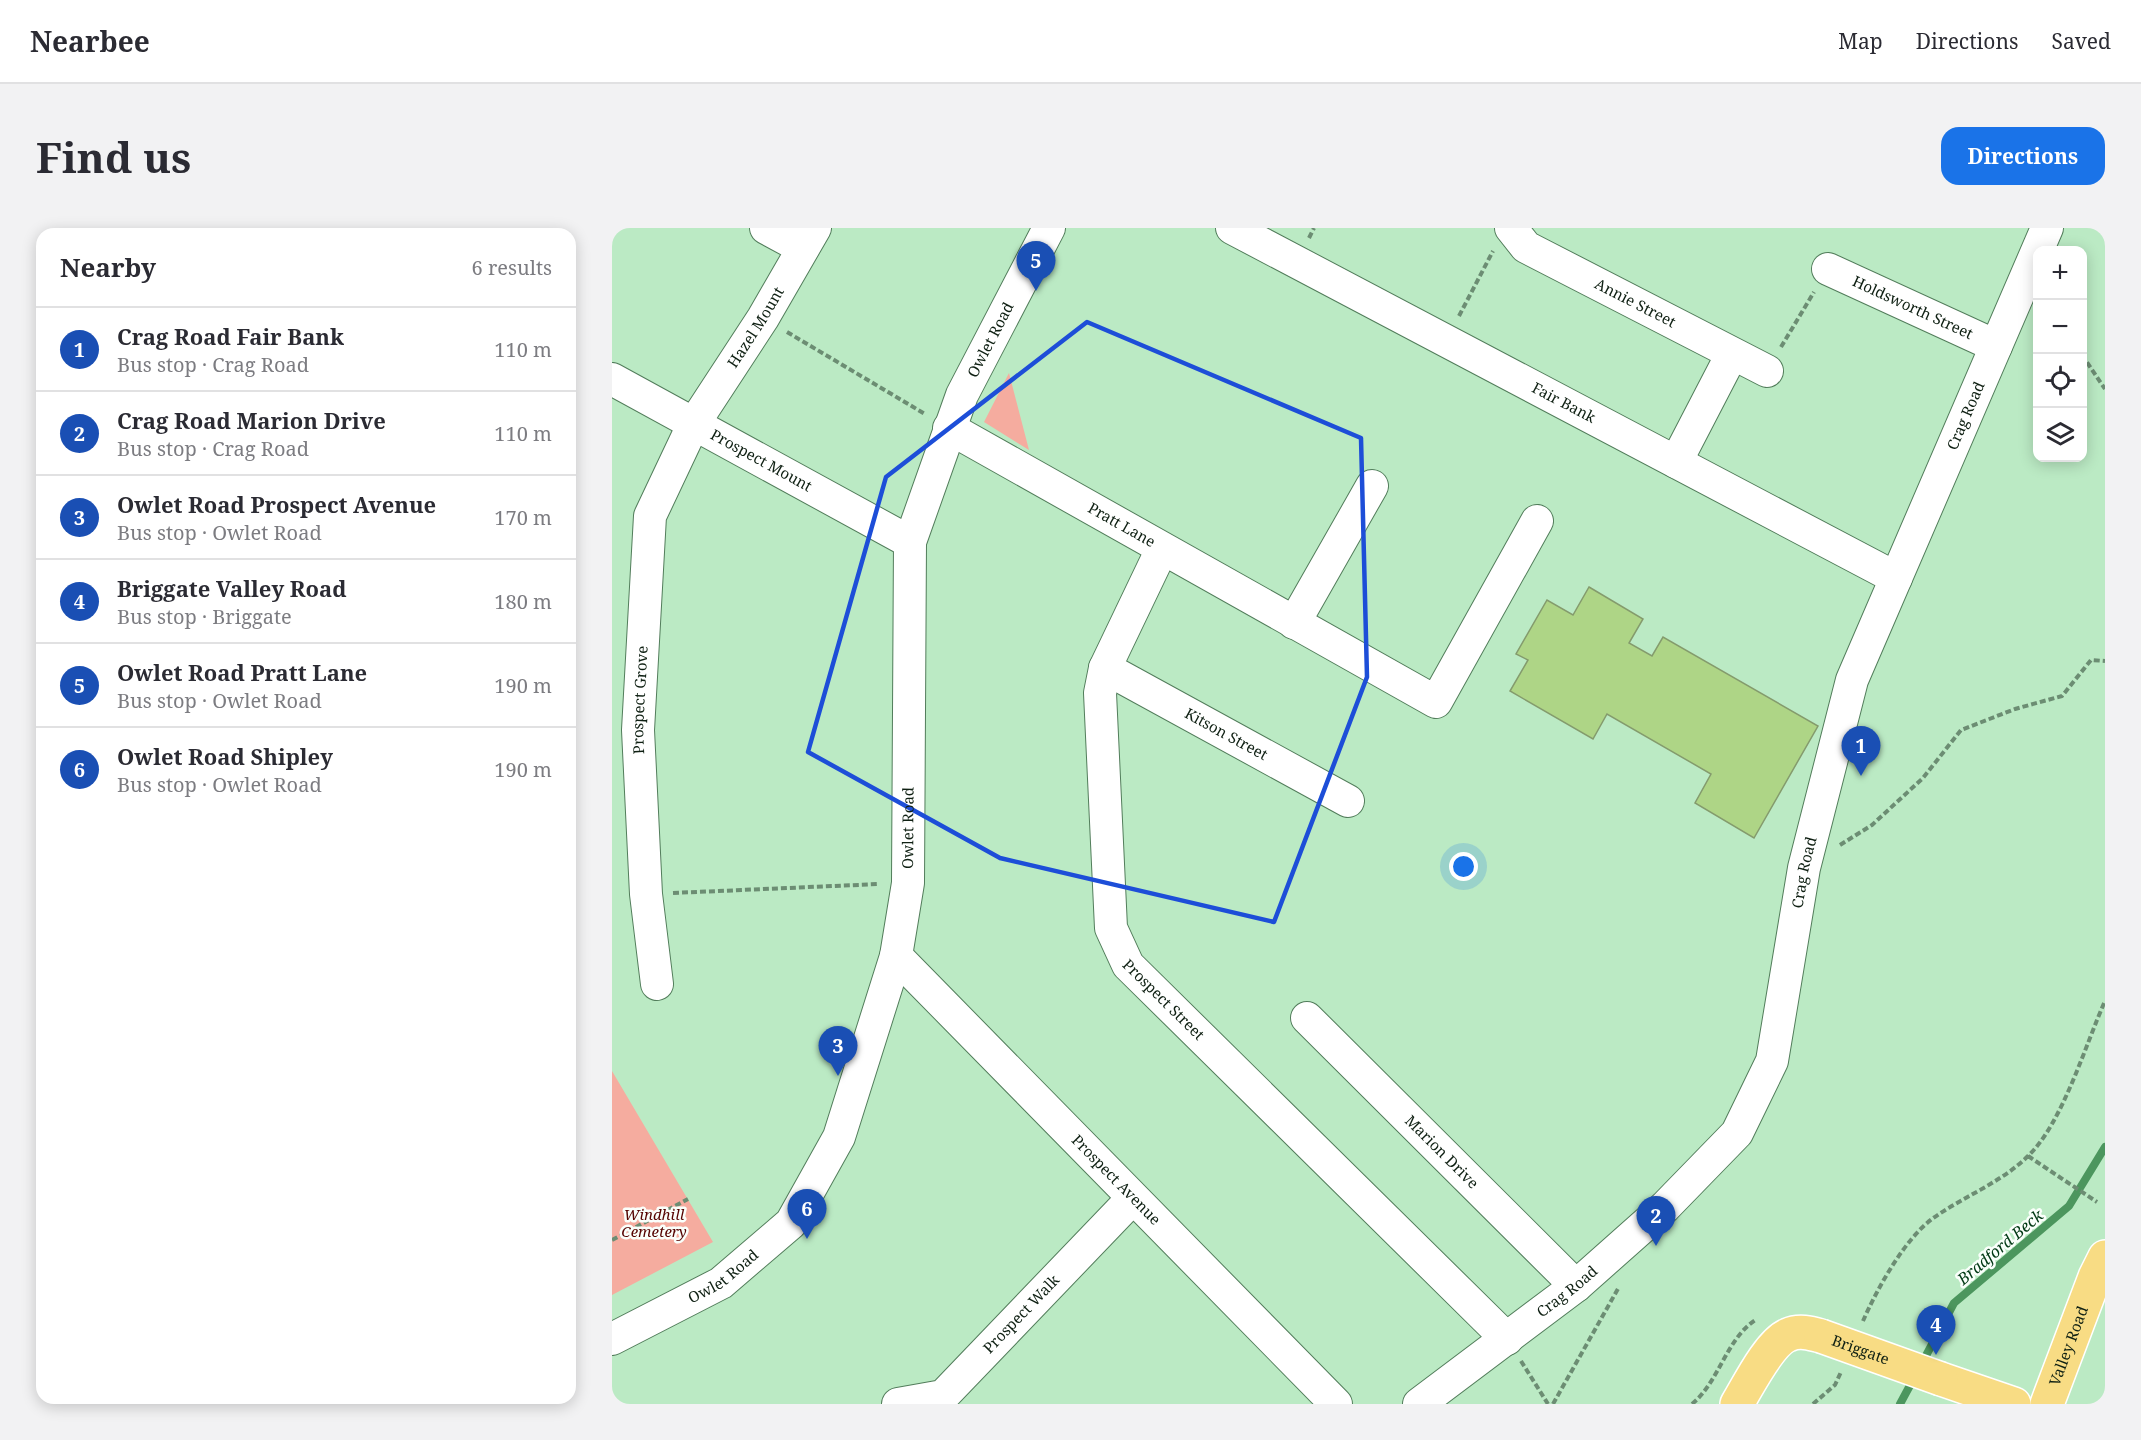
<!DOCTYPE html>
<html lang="en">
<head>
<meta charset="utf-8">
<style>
	:root { --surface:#fff; --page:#f2f2f3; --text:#2b2b33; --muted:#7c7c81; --line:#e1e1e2; --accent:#1a73e8 }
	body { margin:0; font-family:"Noto Serif",serif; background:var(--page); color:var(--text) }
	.controls { position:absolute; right:18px; top:18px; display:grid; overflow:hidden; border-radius:12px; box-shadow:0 3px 15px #0003 }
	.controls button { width:54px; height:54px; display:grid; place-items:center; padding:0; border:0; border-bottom:2px solid var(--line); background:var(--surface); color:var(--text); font:30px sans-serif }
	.you { position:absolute; left:852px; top:639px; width:21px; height:21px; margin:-15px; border:4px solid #fff; border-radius:50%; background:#1a73e8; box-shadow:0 0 0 9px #1a73e833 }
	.badge { display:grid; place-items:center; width:39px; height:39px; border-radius:50%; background:var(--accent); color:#fff; font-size:20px; font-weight:700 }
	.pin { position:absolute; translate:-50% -50px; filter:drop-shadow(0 2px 3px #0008) }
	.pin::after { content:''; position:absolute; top:32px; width:21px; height:18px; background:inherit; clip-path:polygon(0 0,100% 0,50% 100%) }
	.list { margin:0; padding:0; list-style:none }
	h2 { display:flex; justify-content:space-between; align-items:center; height:78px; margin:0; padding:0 24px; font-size:26px }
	h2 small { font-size:20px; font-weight:400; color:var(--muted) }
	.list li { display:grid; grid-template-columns:39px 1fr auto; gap:18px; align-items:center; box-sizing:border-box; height:84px; padding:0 24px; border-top:2px solid var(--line) }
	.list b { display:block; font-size:22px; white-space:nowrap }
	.list p { margin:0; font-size:20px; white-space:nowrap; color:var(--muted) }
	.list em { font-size:20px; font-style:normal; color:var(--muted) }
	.icon { flex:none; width:33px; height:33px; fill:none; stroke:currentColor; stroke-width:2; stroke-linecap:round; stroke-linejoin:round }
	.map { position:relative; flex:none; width:1493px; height:1176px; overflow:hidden; border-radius:18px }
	header { display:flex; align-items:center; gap:36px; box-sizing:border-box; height:84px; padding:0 30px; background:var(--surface); border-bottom:2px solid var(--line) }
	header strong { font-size:28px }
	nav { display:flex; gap:33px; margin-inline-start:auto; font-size:21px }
	.intro { display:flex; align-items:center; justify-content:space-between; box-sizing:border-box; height:144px; padding:0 36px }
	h1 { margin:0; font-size:42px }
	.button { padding:15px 27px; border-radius:18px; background:var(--accent); color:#fff; font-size:21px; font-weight:700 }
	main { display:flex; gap:36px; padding:0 36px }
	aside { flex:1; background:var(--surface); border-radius:18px; box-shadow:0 3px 15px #0003 }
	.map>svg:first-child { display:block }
</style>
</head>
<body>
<header>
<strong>Nearbee</strong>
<nav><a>Map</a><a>Directions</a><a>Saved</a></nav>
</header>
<div class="intro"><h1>Find us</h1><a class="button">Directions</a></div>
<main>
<aside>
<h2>Nearby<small>6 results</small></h2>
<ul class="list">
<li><span class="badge" style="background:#1a4fb4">1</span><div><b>Crag Road Fair Bank</b><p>Bus stop · Crag Road</p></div><em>110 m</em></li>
<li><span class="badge" style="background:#1a4fb4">2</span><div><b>Crag Road Marion Drive</b><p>Bus stop · Crag Road</p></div><em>110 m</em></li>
<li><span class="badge" style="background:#1a4fb4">3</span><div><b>Owlet Road Prospect Avenue</b><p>Bus stop · Owlet Road</p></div><em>170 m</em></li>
<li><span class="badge" style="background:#1a4fb4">4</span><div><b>Briggate Valley Road</b><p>Bus stop · Briggate</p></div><em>180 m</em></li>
<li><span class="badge" style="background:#1a4fb4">5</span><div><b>Owlet Road Pratt Lane</b><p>Bus stop · Owlet Road</p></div><em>190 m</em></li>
<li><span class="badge" style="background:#1a4fb4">6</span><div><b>Owlet Road Shipley</b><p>Bus stop · Owlet Road</p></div><em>190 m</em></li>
</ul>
</aside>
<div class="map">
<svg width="1493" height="1176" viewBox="0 0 1493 1176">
	<rect width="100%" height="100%" fill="#bbeac4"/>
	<path fill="#f5ac9f" d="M397 145 417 222 372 194Z
		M0 843 101 1014 0 1067Z"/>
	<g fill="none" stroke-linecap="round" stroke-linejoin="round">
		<path stroke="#4c965e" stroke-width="8" d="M1309 1137 1342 1075 1457 978 1493 919
			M1288 1176 1302 1150"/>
	</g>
	<path fill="#aed586" stroke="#849b6d" stroke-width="1.5" d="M977 359 1031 391 1017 415 1040 428 1051 409 1206 498 1142 610 1083 575 1099 546 995 486 981 511 898 463 916 432 904 426 935 372 961 387Z"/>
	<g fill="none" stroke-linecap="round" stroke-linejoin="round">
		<g stroke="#527d5b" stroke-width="34">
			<g id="minor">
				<path d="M154 0 191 20"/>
				<path id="s1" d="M620 0 1284 350"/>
				<path id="s2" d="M899 0 914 19 1155 143"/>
				<path id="s3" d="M1216 41 1384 118"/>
				<path id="s4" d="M0 151 298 314"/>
				<path id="s5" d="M337 200 824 474 925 293"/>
				<path d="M1064 234 1120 126"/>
				<path id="s6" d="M550 321 493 440 488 465 499 700 516 737 895 1111"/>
				<path d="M682 395 760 258"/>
				<path id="s7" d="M493 440 736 573"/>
				<path id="s8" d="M284 728 724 1176"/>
				<path id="s9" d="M45 756 34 666 26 502 38 288 81 197 151 90 203 0"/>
				<path id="s10" d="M695 790 964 1058"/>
				<path id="s11" d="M0 1111 109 1055 179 995 227 909 284 728 296 655 298 314 350 167 437 0"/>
				<path id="s12" d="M286 1176 331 1168 520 971"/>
				<path id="s13" d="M807 1176 964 1058 1053 979 1125 905 1160 833 1192 640 1240 452 1435 0"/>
			</g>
		</g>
		<g stroke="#fff" stroke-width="36">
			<g id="major">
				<path d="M1329 1151 1402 1176"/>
				<path d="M1125 1176C1136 1158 1157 1115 1176 1107 1187 1102 1198 1105 1209 1108"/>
				<path id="s14" d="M1435 1176 1483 1049 1493 1029"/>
			</g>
		</g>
		<path stroke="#6c8d73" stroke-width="4" stroke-dasharray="6 3" stroke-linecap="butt" d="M697 10 702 0
			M847 88 881 23
			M175 104 313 186
			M1169 119 1202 64
			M1470 127 1493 161
			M1228 617 1260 597 1311 550 1349 502 1403 481 1450 468 1479 432 1493 433
			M61 665 267 656
			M1416 928 1485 974
			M0 1012 76 971
			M1251 1093C1265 1061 1292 1012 1320 991 1350 969 1389 955 1416 928 1450 896 1473 818 1493 773
			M909 1133 936 1176
			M941 1176 1007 1059
			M1080 1176C1108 1153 1114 1110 1145 1091
			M1201 1176 1223 1157 1229 1144"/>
		<use href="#minor" stroke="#fff" stroke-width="32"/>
		<use href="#major" stroke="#f8dc84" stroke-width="33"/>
		<g stroke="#fff" stroke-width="36" stroke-linecap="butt">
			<g id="major-bridge">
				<path id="s15" d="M1209 1108 1329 1151"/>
			</g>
		</g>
		<use href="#major-bridge" stroke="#f8dc84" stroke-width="33"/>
	</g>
	<path fill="none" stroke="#1d4ed8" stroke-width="4.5" stroke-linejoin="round" d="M475 94 749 210 755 449 662 694 388 630 196 524 274 249Z"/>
	<g text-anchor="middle" stroke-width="5" stroke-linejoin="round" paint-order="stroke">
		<g font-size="15" fill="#0f2013" stroke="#fafffb">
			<text dy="5" stroke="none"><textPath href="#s2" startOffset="147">Annie Street</textPath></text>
			<text dy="5" stroke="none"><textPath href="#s3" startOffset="93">Holdsworth Street</textPath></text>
			<text dy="5" stroke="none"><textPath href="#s9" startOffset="686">Hazel Mount</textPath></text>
			<text dy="5" stroke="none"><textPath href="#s11" startOffset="1136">Owlet Road</textPath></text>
			<text dy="5" stroke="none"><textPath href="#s1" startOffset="375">Fair Bank</textPath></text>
			<text dy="5" stroke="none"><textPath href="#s13" startOffset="1176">Crag Road</textPath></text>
			<text dy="5" stroke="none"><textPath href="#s4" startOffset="170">Prospect Mount</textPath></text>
			<text dy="5" stroke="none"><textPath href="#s5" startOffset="198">Pratt Lane</textPath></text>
			<text dy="5" stroke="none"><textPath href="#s9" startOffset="285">Prospect Grove</textPath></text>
			<text dy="5" stroke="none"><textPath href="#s7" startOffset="138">Kitson Street</textPath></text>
			<text dy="5" stroke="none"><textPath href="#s11" startOffset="632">Owlet Road</textPath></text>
			<text dy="5" stroke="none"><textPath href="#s13" startOffset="690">Crag Road</textPath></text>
			<text dy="5" stroke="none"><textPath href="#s6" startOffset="483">Prospect Street</textPath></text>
			<text dy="5" stroke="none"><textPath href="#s10" startOffset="190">Marion Drive</textPath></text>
			<text dy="5" stroke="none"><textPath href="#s8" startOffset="314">Prospect Avenue</textPath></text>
			<text dy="5" stroke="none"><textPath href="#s11" startOffset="128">Owlet Road</textPath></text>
			<text dy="5" stroke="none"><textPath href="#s13" startOffset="186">Crag Road</textPath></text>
			<text dy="5" stroke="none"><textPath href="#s12" startOffset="159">Prospect Walk</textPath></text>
			<text dy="5" stroke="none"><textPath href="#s14" startOffset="62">Valley Road</textPath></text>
			<text dy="5" stroke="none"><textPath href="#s15" startOffset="42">Briggate</textPath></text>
		</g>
		<g font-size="15" font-style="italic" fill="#550300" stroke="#fafffb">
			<text x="42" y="992">Windhill<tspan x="42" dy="17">Cemetery</tspan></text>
		</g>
		<g font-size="16" font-style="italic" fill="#003914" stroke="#fafffb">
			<text transform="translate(1388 1019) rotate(-40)" y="6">Bradford Beck</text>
		</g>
	</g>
</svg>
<div class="controls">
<button>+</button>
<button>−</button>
<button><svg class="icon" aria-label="locate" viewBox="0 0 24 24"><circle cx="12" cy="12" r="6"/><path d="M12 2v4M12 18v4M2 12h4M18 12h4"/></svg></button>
<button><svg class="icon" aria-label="layers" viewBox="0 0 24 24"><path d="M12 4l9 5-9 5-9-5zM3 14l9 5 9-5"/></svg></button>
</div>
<div class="you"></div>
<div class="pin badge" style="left:1249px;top:548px;background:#1a4fb4">1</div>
<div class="pin badge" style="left:1044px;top:1018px;background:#1a4fb4">2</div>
<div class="pin badge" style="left:226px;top:848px;background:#1a4fb4">3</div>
<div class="pin badge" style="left:1324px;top:1127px;background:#1a4fb4">4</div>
<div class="pin badge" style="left:424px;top:63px;background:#1a4fb4">5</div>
<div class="pin badge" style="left:195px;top:1011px;background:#1a4fb4">6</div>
</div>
</main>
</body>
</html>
